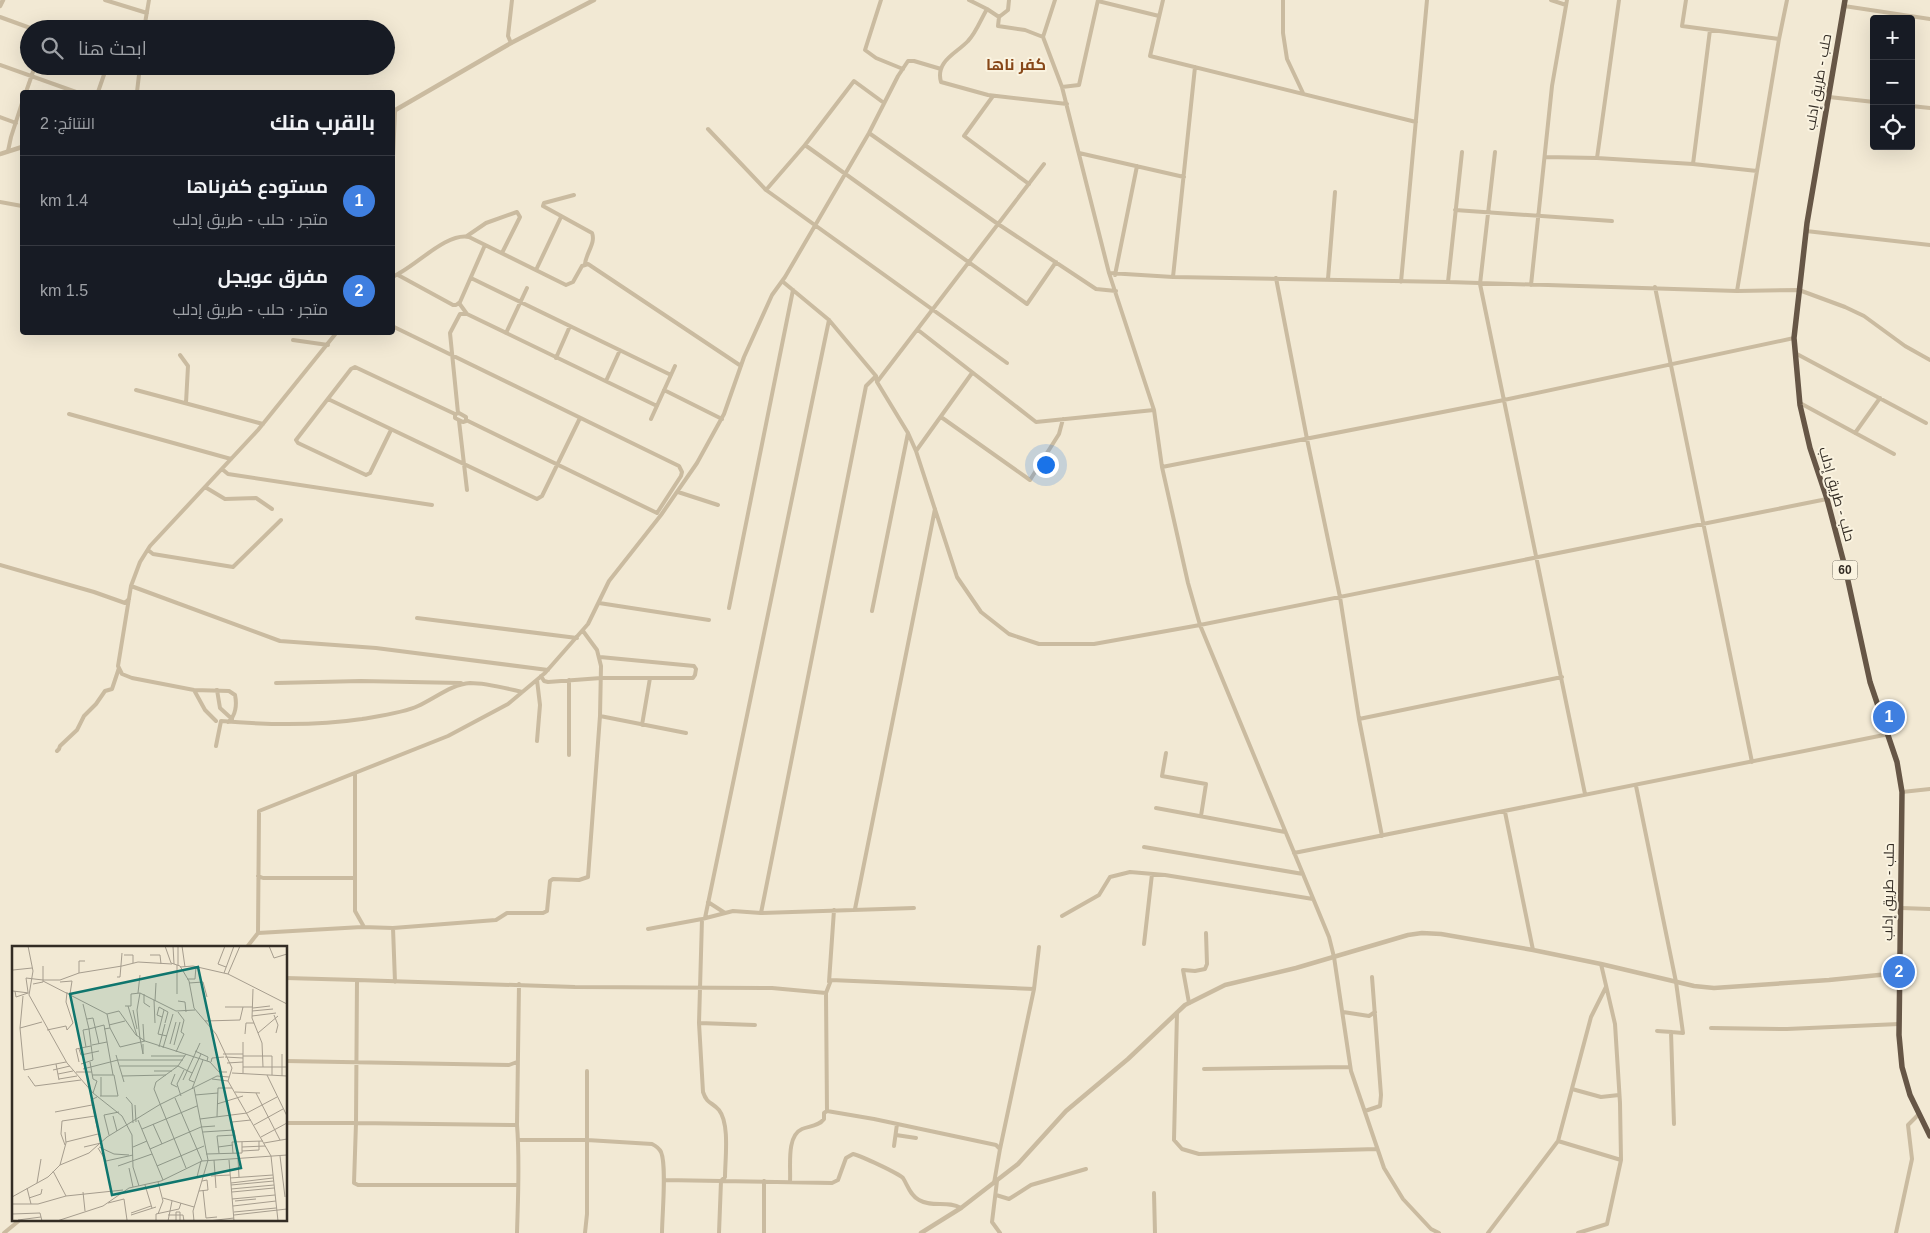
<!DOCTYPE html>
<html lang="ar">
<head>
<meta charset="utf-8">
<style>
	:root { --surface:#171b24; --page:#20242c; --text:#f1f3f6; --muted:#9ea1a6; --line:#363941; --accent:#1a73e8 }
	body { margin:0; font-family:Arial,Cairo,sans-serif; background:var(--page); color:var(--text); direction:rtl }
	.controls { position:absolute; right:15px; top:15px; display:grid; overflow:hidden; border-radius:5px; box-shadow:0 5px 20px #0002 }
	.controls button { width:45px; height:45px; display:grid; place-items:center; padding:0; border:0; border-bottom:1px solid var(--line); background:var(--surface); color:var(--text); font:25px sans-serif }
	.you { position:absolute; left:1045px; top:464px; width:18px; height:18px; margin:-12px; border:4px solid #fff; border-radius:50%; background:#1a73e8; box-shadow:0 0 0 8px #1a73e833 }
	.badge { display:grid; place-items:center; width:32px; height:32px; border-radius:50%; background:var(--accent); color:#fff; font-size:16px; font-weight:700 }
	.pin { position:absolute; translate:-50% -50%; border:2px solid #fff; box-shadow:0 1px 5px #0006 }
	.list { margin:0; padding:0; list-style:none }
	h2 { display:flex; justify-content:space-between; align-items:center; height:65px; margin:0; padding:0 20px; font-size:21px }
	h2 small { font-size:16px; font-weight:400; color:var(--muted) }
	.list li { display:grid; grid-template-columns:32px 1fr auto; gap:15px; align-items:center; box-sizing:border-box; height:90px; padding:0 20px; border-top:1px solid var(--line) }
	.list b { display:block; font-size:19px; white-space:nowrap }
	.list p { margin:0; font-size:16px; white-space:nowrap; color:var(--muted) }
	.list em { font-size:16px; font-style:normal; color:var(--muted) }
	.icon { flex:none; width:28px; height:28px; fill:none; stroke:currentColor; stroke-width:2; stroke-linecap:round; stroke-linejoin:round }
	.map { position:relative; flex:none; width:1930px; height:1233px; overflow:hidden; direction:ltr }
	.search { position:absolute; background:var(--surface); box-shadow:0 5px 20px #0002; left:20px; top:20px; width:375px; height:55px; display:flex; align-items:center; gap:12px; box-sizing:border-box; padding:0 18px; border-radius:28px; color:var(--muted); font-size:19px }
	.panel { position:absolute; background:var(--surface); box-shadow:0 5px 20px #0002; left:20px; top:90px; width:375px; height:245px; border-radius:5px; direction:rtl }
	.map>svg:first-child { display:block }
</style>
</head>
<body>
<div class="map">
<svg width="1930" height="1233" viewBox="0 0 1930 1233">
	<rect width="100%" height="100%" fill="#f2e9d4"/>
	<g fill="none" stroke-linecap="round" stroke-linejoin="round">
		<path stroke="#cabba0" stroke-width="4" d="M105 0 147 13
			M881 0 865 50 876 58 903 69
			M969 0 987 9
			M1009 0 1008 10 999 17 987 9C981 19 976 33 968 41 957 53 935 61 941 82L988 95 1067 104
			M1055 0 1043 37 1062 87 1109 273 1154 410 1162 467 1188 583 1200 625 1329 937 1334 957 1351 1071 1384 1168 1403 1199 1431 1229 1439 1233
			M1163 0 1150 56 1416 122
			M1283 0V33L1287 59 1303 93
			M1551 0 1566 5
			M1619 0 1597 158 1693 164 1757 171
			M1686 0 1682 26 1779 39
			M1098 1 1159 16
			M1844 6 1930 19
			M0 17 33 29
			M999 17 998 26 1025 30 1043 37
			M144 29 149 0
			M511 43 508 36 512 0
			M0 65 76 92
			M1062 87 1079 85 1098 0
			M26 92 35 66
			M98 92 107 66
			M137 92 140 66
			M993 96 964 136 1029 184
			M1829 97 1874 102
			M1911 106 1930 108
			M0 117 16 123
			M708 129 766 190 1007 363
			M869 133 998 224 1096 289 1116 291
			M805 145 1027 304 1056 262
			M8 151 11 137 22 103
			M1495 152 1480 284 1585 794
			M1079 153 1184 177
			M1545 157 1597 158
			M1693 164 1710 30
			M392 180 395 111
			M766 190 805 145 854 81 884 103
			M574 195 544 203 543 206 592 233C596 243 586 253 585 264
			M0 202 22 206
			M1455 210 1612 221
			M1806 231 1930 245
			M467 236 486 223 517 212 520 217 502 253
			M536 270 561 217
			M1109 273 1173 277 1448 282 1737 291 1799 290 1845 307 1864 316 1905 346 1930 360
			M398 275 453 305H456L460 302 485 245
			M1115 275 1137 166
			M392 277C413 269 446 232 469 237L566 285 573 282 582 266 588 264 741 366
			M1173 277 1195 67
			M471 278 671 375
			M1276 278 1307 439 1340 597 1359 719 1382 836
			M1328 279 1335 192
			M782 281 829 320 876 376 877 382 908 433 916 451 957 577 981 612 1009 634 1039 644H1094L1200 625 1827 499
			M1401 282 1427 0
			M1448 282 1462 152
			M1531 285 1552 86 1567 0
			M1655 287 1752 762
			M1737 291 1779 39 1787 0
			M467 314 657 406
			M392 326 679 466 682 472 681 476 657 513
			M918 330 1036 422 1154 410
			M506 333 527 288
			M293 340 328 345
			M1795 353 1926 423
			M180 355 188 366 186 403
			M556 358 570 326
			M606 381 620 350
			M877 382 1044 164
			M136 390 263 424
			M664 390 722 419
			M328 399 537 499 542 496 580 418
			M1800 403 1894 454
			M458 413 450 333 460 314H467L459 303
			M69 414 231 459
			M941 417 1030 480 1059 434 1063 419
			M651 419 675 366
			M466 420 657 513
			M459 421 467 490
			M391 430 370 473 366 475 298 443 296 440 351 369 355 367 455 414 459 413 466 417V421L463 422 455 418V414
			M1855 433 1880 398
			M916 451 972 373
			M1162 467 1504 400 1794 338
			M222 469 228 474 432 505
			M205 487 225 499 256 498 272 509
			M678 492 718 505
			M148 550 153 554 233 567 281 520
			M0 565 94 592 125 603 129 599
			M131 586 280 641 376 648 548 670
			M599 603 709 620
			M729 608 793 290
			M872 611 908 433
			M417 618 577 638
			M541 676 544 681 548 682 601 678H693L695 675 696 669 694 666 600 657
			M276 683 361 681 461 683
			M194 690 205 710 216 721
			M217 690 220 708 232 719
			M600 716 686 733
			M1359 719 1562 677
			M228 722C236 716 237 704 235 695L229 691 194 690 132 678 122 674 118 666 131 586 140 562 150 546 258 430 337 332
			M642 725 650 678
			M537 741 540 705 537 680
			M216 746 221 721C268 725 316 726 362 719 379 716 403 713 418 706 434 699 452 684 470 683 487 683 505 688 522 692
			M57 751 59 749 60 746 77 730 84 716 96 704 105 691 112 689 119 668
			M1166 753 1162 776 1206 784 1201 816
			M569 755V680
			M355 774V911L364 927
			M1636 786 1676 982 1683 1033 1671 1032 1674 1124
			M1902 792 1930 789
			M1156 808 1285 832
			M1505 812 1533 950
			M1144 847 1303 874
			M1294 853 1889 734
			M258 876 263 878H355
			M708 902 725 913
			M1901 908 1930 909
			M855 909 935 509
			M761 913 866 386 876 376
			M1062 916 1099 895 1110 877 1130 872 1165 875 1313 899
			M705 918 829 320
			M702 919 699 1023 703 1092C707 1104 712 1102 719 1110 730 1124 725 1160 725 1177L721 1181 719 1233
			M393 928 362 927 258 933 259 811 448 736 508 704 545 673 588 624 609 581 661 515 697 463 724 414 744 357 772 295 785 277 869 133 898 76 908 61H914L941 69
			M648 929 702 919 733 911 761 913 914 908
			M1144 944 1152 874
			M247 947 258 933
			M286 978 357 980
			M395 982 393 928 496 920 507 913H543L547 911 550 881 553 879 579 880 588 877 600 716 601 666 597 650 583 631
			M829 982 834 910
			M1034 989 1039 947
			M1189 1003 1183 970 1195 971 1205 969 1207 964 1206 933
			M1343 1012 1369 1016 1375 1012
			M1177 1013 1174 1140 1182 1149 1199 1154 1377 1149
			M699 1023 755 1025
			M1711 1028 1787 1029 1899 1024
			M1657 1031 1672 1032
			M286 1061 509 1065 517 1062
			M1204 1069 1350 1067
			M1572 1089 1601 1097 1619 1095
			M827 1111 874 1119 996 1145 1000 1149 994 1183
			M1365 1111 1380 1106 1381 1095 1372 977
			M286 1123H356L357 980 575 987 772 988 826 993
			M517 1125 519 984
			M896 1135 916 1138
			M518 1140H587L652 1144C656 1146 659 1148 661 1152 667 1166 662 1216 662 1233
			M1558 1141 1621 1160
			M894 1146 897 1124
			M664 1180 832 1183 838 1180 846 1158 853 1154C861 1156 898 1173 903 1178 908 1186 910 1195 919 1200 932 1208 948 1200 961 1208
			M997 1181 992 1222 1000 1233
			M790 1182C791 1167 786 1136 802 1129 810 1126 819 1126 824 1119V1113L827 1111 826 993 831 980 1034 989 1000 1149
			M1154 1193 1155 1233
			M996 1195 1009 1199 1031 1185 1086 1169
			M4 1233 21 1219
			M517 1233C518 1197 520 1161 517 1125L356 1123 354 1183 358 1185H518
			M585 1233 587 1214V1071
			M764 1233V1181
			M1488 1233 1558 1141 1591 1017 1606 987
			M1578 1233 1607 1224 1621 1160 1620 1103 1615 1024 1601 964
			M1896 1233 1912 1159 1908 1125 1919 1114"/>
		<path stroke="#cabba0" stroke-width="4.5" d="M0 6 3 0
			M392 112 511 43 594 0
			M0 154 22 147
			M921 1233 961 1208 1018 1164 1066 1111 1128 1059 1185 1005 1225 985 1296 968 1408 935 1422 933 1441 934 1533 950 1601 964 1694 986 1714 988 1829 980 1899 973"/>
		<path stroke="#665646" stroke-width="5.5" d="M1845 0 1807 223 1794 338 1800 405 1810 448 1827 499 1845 567 1870 682 1897 762 1902 792 1899 1035 1902 1067 1910 1095 1930 1136"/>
	</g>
	<g text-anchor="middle" stroke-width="4" stroke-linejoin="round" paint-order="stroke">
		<rect fill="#faf3e0" stroke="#6f685c" stroke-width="1" x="1832.5" y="560.5" width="25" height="19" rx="4"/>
		<g font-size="12" font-weight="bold" fill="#332c24">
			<text x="1845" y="574">60</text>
		</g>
		<g font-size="14" fill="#332c24" stroke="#faf3e0">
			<text transform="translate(1818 82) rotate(-80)" y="5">حلب - طريق إدلب</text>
			<text transform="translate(1837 494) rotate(74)" y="5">حلب - طريق إدلب</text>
			<text transform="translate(1888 892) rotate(-89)" y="5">حلب - طريق إدلب</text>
		</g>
		<g font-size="16" font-weight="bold" fill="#874718" stroke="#faf3e0">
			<text x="1016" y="70">كفر ناها</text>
		</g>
	</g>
	<g transform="translate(12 946)">
		<rect width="275" height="275" fill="#f2e9d4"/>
		<path fill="none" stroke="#a69d8e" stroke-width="1" d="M16 0 21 25 17 49 55 117 81 147 110 170 120 189 121 221 127 240M153 0 159 17 168 20 177 35 182 62 204 88 220 122 216 135 259 210 266 275M161 0 162 18M170 0 173 21M213 0 206 18 214 21M257 0 262 12 275 8M112 9H121V17M138 9H148L149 18M165 19V48M166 19V0M110 20 126 16 160 18M168 21 181 20 216 28 275 58M1 24 20 22M67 27 110 20M212 27 222 0M216 28 228 0M105 31H108L110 7M175 33H183L184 20M31 34H48L67 27V15H73M31 35 95 68M48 36 60 35 58 48M177 37 191 36 195 51M21 38 31 36V20M241 43 240 72 250 97 251 121M1 45 17 47M3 45 4 51 16 47M16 46 14 32 31 34M126 47 128 29M128 47 125 64 128 93M132 48V57L138 61M11 50 8 82 30 76M142 54 143 77M143 55 144 37M166 55 173 56 174 66M71 58 77 83 92 79 101 129M113 60H116L125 90M116 60H119V48L128 47 164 65 183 64M213 61H241M241 62 258 60M121 64 125 83M152 64 146 88 155 90M240 65 261 63M262 69 266 79 264 87M240 70 264 67M150 71 145 69 147 61 156 66 153 77M75 73 81 72 87 98M193 75 228 74 231 61M131 78 132 95M97 79 113 75M8 82 12 124 54 116M98 82 95 68 107 65 124 89 133 95 198 116 207 126H215M92 83 98 82 108 101 133 95M35 84 54 80 55 84 61 77 54 56 55 46M246 87 266 70M233 88 234 77H242M128 92 131 108V98M231 96V127M158 98 164 76M80 99 95 96M162 99 168 76M147 101 153 78M151 102 161 68M67 103 69 109 87 105M183 105 196 111 195 115M164 106 172 88 169 86 172 74 166 66M174 108 166 120 144 136 142 143 174 222M211 108H231M270 108V130M104 109 112 136M139 110H173M231 110H260V129M213 111 231 112M106 114H171M67 116 64 103 79 100M78 116 81 133 85 135 81 147M199 116 200 112 212 111M215 117 231 116M44 118 47 134M69 118 81 114 77 83 71 84 74 101M108 120H166M166 120 180 127M231 121H275M71 123 106 114M41 124 58 120M142 125H160M64 126H80M220 127 275 130M46 128 61 125M163 128 159 138 165 141M80 129H102L106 150H88M255 129 275 170M16 130 23 140 69 134M110 130 154 129M89 131V150M47 133 65 130M200 133 216 135M171 134 188 97M182 136 177 134 189 108M182 142 196 214 181 265 182 275M180 143 191 114M223 146 248 147M244 147 268 194M183 149 206 147M169 150 165 138 172 124M85 151 79 154 89 198M114 151 120 158 121 177M163 152 190 215M205 158 231 150M123 159 124 176M43 166 80 159M101 170 105 185M205 171 206 142H220M188 173 235 167 265 151M126 174 151 234M50 175 83 170M50 175 49 188 53 199M141 178 150 198M242 179 271 163M130 183 185 160M220 184V176L239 174M191 186 222 184 224 196M97 189 92 169 107 166M249 191 275 177M54 196 86 188M252 197 275 193M72 201 89 197M87 201 102 208 117 209M121 201 135 195M206 201 221 199M230 201 253 200M86 202 94 215 121 209M138 203 189 181 203 180M230 205 247 204V195M207 207 205 190 223 189M221 207 220 196 251 195M194 208 230 207V196M268 210 273 251M226 213 227 231M202 214 204 242M217 214 222 275M48 219 54 197 53 186M106 220 140 208M145 220 192 200M117 222 121 241M41 225 54 250 111 244M199 230 218 229M185 231 189 215M218 232 261 229M25 237 29 213M219 237 261 232M133 239 140 262M219 239 262 235M15 242 19 258M219 243 262 239M191 244 194 272 205 271M187 245 196 244 195 234 190 235M71 246 73 265M220 246 262 242M0 251 36 231 48 219 77 207 95 191 147 159 205 130 217 131M17 252 29 248 30 243M151 252 182 261M220 253 263 249M223 255 244 253M96 257 112 253 115 274M0 258H26L54 250M221 260 264 255M222 266 264 262M119 267 139 260M0 268 28 267 29 271M146 268 151 255 146 236M119 269 144 261M156 269H171L172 275M222 269 275 263M6 274 29 271 30 275M45 275 91 260 117 242 149 235 190 215 275 209M144 275V268L167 263 169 257M156 275 160 255M164 275V266H168V275M196 275 222 272"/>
		<path fill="#0f766e" fill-opacity="0.15" stroke="#0f766e" stroke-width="2.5" d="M186 21 229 222 100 249 58 48Z"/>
		<rect width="275" height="275" fill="none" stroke="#332c24" stroke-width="2.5"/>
	</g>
</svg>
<div class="controls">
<button>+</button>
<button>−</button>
<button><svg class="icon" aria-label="locate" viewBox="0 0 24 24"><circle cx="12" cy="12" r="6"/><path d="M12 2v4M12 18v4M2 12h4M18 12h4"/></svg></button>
</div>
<div class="you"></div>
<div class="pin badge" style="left:1889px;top:717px;background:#3f7fe0">1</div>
<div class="pin badge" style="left:1899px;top:972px;background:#3f7fe0">2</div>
<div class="search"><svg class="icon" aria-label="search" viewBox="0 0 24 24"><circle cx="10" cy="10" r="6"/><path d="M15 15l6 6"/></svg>ابحث هنا</div>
<section class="panel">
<h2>بالقرب منك<small>النتائج: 2</small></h2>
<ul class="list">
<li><span class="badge" style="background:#3f7fe0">1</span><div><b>مستودع كفرناها</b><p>متجر · حلب - طريق إدلب</p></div><em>1.4 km</em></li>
<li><span class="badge" style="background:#3f7fe0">2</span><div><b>مفرق عويجل</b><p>متجر · حلب - طريق إدلب</p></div><em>1.5 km</em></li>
</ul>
</section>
</div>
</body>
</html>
